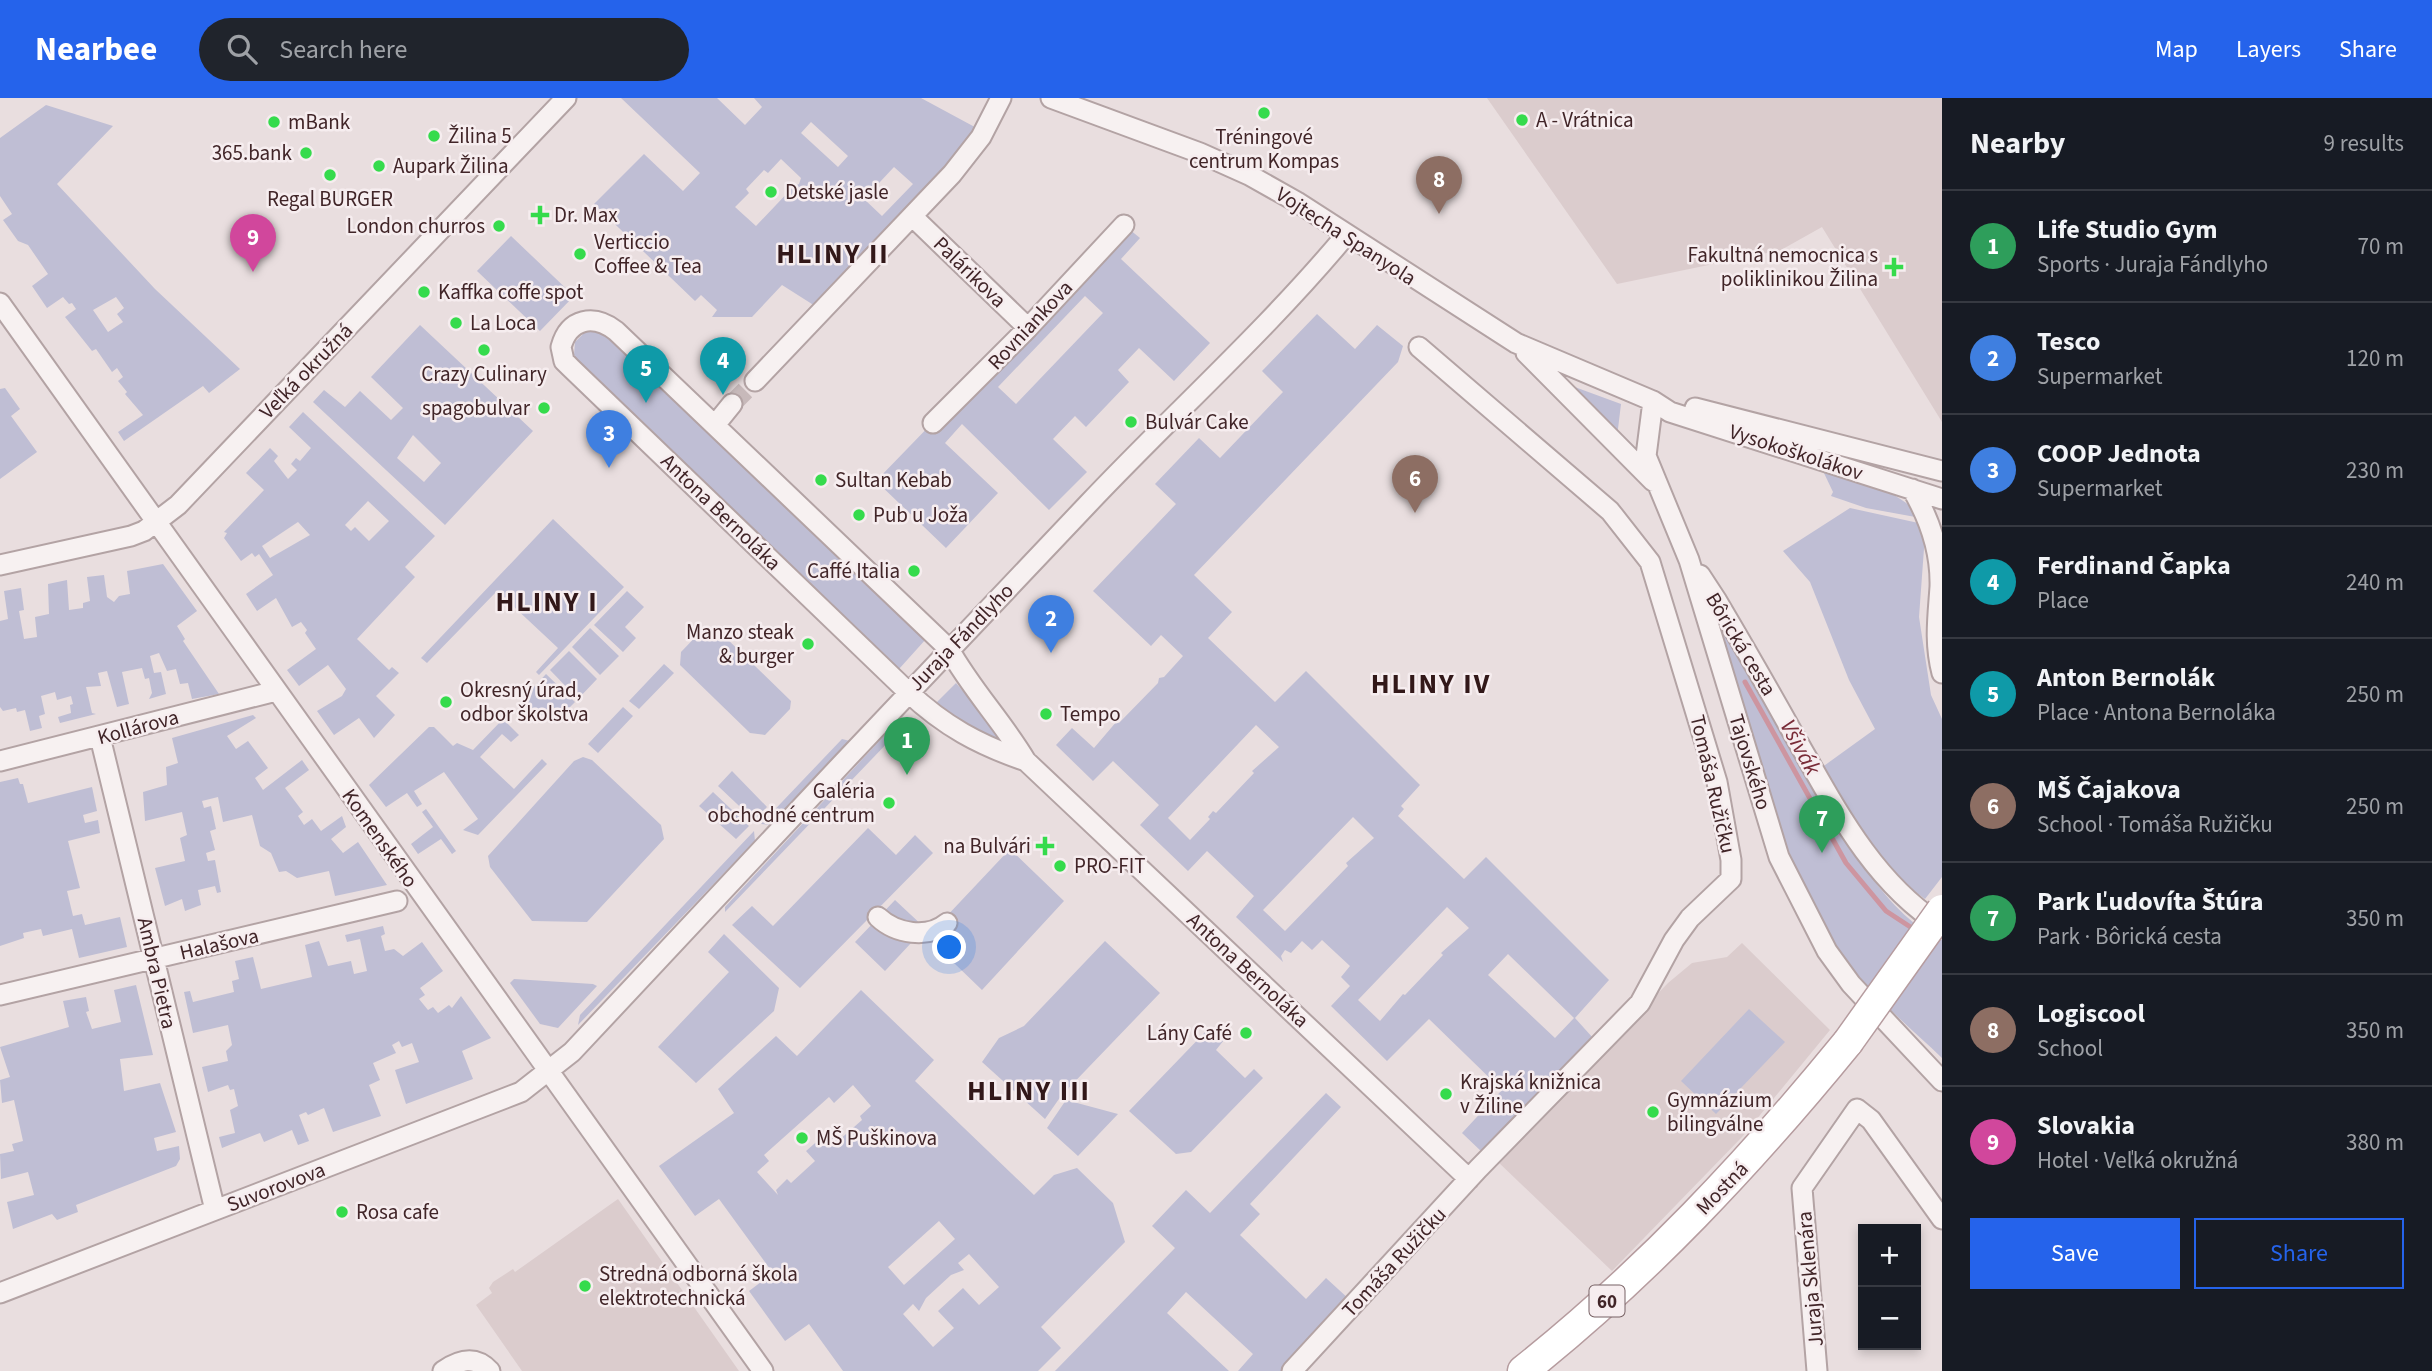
<!DOCTYPE html>
<html lang="en">
<head>
<meta charset="utf-8">
<style>
	:root { --surface:#171b24; --page:#20242c; --text:#f1f3f6; --muted:#9ea1a6; --line:#363941; --accent:#2563eb }
	body { margin:0; font-family:"Source Sans 3",sans-serif; background:var(--page); color:var(--text) }
	.controls { position:absolute; right:21px; bottom:21px; display:grid; overflow:hidden; border-radius:0px; box-shadow:0 4px 10px #0003 }
	.controls button { width:63px; height:63px; display:grid; place-items:center; padding:0; border:0; border-bottom:2px solid var(--line); background:var(--surface); color:var(--text); font:35px sans-serif }
	.you { position:absolute; left:950px; top:850px; width:24px; height:24px; margin:-18px; border:5px solid #fff; border-radius:50%; background:#1a73e8; box-shadow:0 0 0 10px #1a73e833 }
	.badge { display:grid; place-items:center; width:46px; height:46px; border-radius:50%; background:var(--accent); color:#fff; font-size:23px; font-weight:700 }
	.pin { position:absolute; translate:-50% -58px; filter:drop-shadow(0 2px 4px #0008) }
	.pin::after { content:''; position:absolute; top:37px; width:24px; height:21px; background:inherit; clip-path:polygon(0 0,100% 0,50% 100%) }
	.list { margin:0; padding:0; list-style:none }
	h2 { display:flex; justify-content:space-between; align-items:center; height:91px; margin:0; padding:0 28px; font-size:30px }
	h2 small { font-size:23px; font-weight:400; color:var(--muted) }
	.list li { display:grid; grid-template-columns:46px 1fr auto; gap:21px; align-items:center; box-sizing:border-box; height:112px; padding:0 28px; border-top:2px solid var(--line) }
	.list b { display:block; font-size:26px; white-space:nowrap }
	.list p { margin:0; font-size:23px; white-space:nowrap; color:var(--muted) }
	.list em { font-size:23px; font-style:normal; color:var(--muted) }
	.actions { display:flex; gap:14px; padding:21px 28px }
	.actions a { flex:1; padding:16px 0; border:2px solid var(--accent); border-radius:0px; text-align:center; font-size:24px; color:var(--accent) }
	.actions .main { background:var(--accent); color:#fff }
	.icon { flex:none; width:38px; height:38px; fill:none; stroke:currentColor; stroke-width:2; stroke-linecap:round; stroke-linejoin:round }
	.map { position:relative; flex:none; width:1942px; height:1273px; overflow:hidden }
	header { display:flex; align-items:center; gap:42px; box-sizing:border-box; height:98px; padding:0 35px; background:var(--accent); color:#fff }
	header strong { font-size:33px }
	nav { display:flex; gap:38px; margin-inline-start:auto; font-size:24px }
	.search { width:490px; height:63px; background:var(--page); display:flex; align-items:center; gap:18px; box-sizing:border-box; padding:0 24px; border-radius:38px; color:var(--muted); font-size:26px }
	main { display:flex }
	aside { flex:1; background:var(--surface) }
	.map>svg:first-child { display:block }
</style>
</head>
<body>
<header>
<strong>Nearbee</strong>
<div class="search"><svg class="icon" aria-label="search" viewBox="0 0 24 24"><circle cx="10" cy="10" r="6"/><path d="M15 15l6 6"/></svg>Search here</div>
<nav><a>Map</a><a>Layers</a><a>Share</a></nav>
</header>
<main>
<div class="map">
<svg width="1942" height="1273" viewBox="0 0 1942 1273">
	<rect width="100%" height="100%" fill="#e9dedf"/>
	<path fill="#dbcccd" d="M1487 0H1942V324L1822 129 1781 152 1617 186Z
		M1742 845 1830 932 1742 1039 1612 1173 1496 1062 1668 885 1692 865 1727 859Z
		M618 1101 739 1273H522L476 1207 492 1195 489 1190 493 1184 513 1171 515 1174Z"/>
	<path fill="#bfbed4" fill-rule="evenodd" d="M621 0H717L745 27 762 9 754 0H921L984 34 823 213 782 187 752 219H712L717 212 701 197 695 203 594 106 644 56 683 93 700 75ZM811 24 848 58 838 69 801 35ZM781 61 801 80 799 86 794 88 756 128 735 109 749 95 746 91 764 72 768 75ZM894 69 913 86 882 118 864 101Z
		M46 7 113 28 57 86 155 191 240 271 209 295 203 288 124 343 118 334 143 317 125 296 127 294 118 283 123 279 117 270 112 274 96 251 92 253 65 219 76 211 72 205 69 206 63 199 47 210 32 188 48 176 28 147 18 143 3 122 12 116 0 98V40ZM116 199 124 210 117 216 123 224 108 234 93 212Z
		M1124 127 1140 140 1121 161 1210 245 1174 283 1139 250 1118 272 1129 284 1086 329 1075 318 1053 341 1087 374 1049 412 962 326 945 345 998 395 946 450 876 383ZM1085 198 1103 215 1016 306 998 289Z
		M511 138 574 198 540 233 477 173Z
		M1317 216 1355 251 1377 227 1403 248 1398 264 1194 477 1232 514 1208 540 1275 604 1306 573 1420 687 1401 708 1404 711 1398 718 1464 781 1486 759 1609 882 1575 920 1593 940 1483 1055 1462 1035 1502 992 1429 921 1387 963 1331 908 1350 888 1341 879 1350 868 1322 842 1312 852 1302 843 1291 855 1285 852 1281 858 1283 864 1236 819 1254 798 1207 753 1188 773 1140 727 1159 707 1113 663 1093 683 1056 647 1072 630 1094 650 1117 623 1119 625 1158 585 1159 580 1164 579 1183 558 1161 537 1151 548 1093 493 1176 406 1155 386 1199 340 1220 360 1283 294 1262 273ZM1256 627 1279 649 1252 673 1254 675 1216 715 1213 713 1208 719 1210 721 1190 742 1168 720ZM1353 719 1374 740 1346 765 1348 768 1285 833 1263 812ZM1447 809 1469 830 1441 855 1443 857 1405 897 1403 896 1380 923 1358 902ZM1508 856 1574 920 1555 940 1488 877Z
		M420 227 533 333 445 427 313 304 324 292 345 309 360 293 391 322 403 310 371 279ZM413 337 441 365 424 384 397 360Z
		M588 231 604 234 926 541 899 571 578 263 574 257 575 244Z
		M1572 288 1621 306 1617 339Z
		M5 290 20 311 11 318 37 354 0 381V291Z
		M303 314 435 438 405 469 415 479 357 541 389 572 392 569 399 575 376 598 395 617 374 640 359 620 334 637 317 613 342 598 346 591 328 567 299 588 287 572 316 551 305 535 307 532 301 524 292 529 276 500 257 513 246 496 273 477 259 456 255 459 252 455 241 463 224 440 227 435 224 434 264 392 246 375 270 350 278 358 274 363 288 381 297 372 291 366 296 360 300 363 311 350 289 329ZM368 403 389 423 369 443 355 429 351 433 345 427ZM298 424 310 437 270 460 262 448Z
		M1826 372C1859 384 1900 391 1921 420L1866 410 1831 398 1833 394 1823 373Z
		M1850 410 1923 426 1925 437 1919 519 1931 597 1942 621V779L1925 801C1878 768 1852 717 1821 670L1875 631 1849 582 1810 484 1783 453Z
		M553 421 624 489 539 577 536 574 558 550 497 493 427 565 421 560Z
		M163 466 197 513 177 528 185 541 183 543 219 596 192 601 188 585 180 586 176 571 167 573 159 555 150 558 154 575 161 574 166 596 149 601 152 595 149 580 145 581 142 570 122 574 129 606 117 609 107 573 98 575 101 588 86 589 92 615 96 616 60 625 58 619 71 615 70 607 73 606 71 598 57 602 55 594 41 598 45 616 39 618 42 630 30 633 25 612 17 614 16 610 3 613 0 609V523L8 521 4 493 21 490 24 512 19 513 24 541 37 539 35 519 49 516 48 486 67 482 69 512 83 510V505L90 503 87 479 104 477 107 499 114 504 119 498 130 496 127 473Z
		M627 493 644 509 625 529 636 540 623 554 594 527Z
		M705 529 713 530 722 536 791 603 790 611 765 637 750 635 680 567 681 554Z
		M590 530 619 558 600 577 572 549Z
		M1725 533C1749 575 1773 617 1798 659 1830 714 1881 817 1942 842V960C1916 935 1886 910 1862 882 1781 784 1758 654 1722 535Z
		M569 553 597 581 578 601 550 572Z
		M664 566 674 575 639 611 629 603Z
		M546 576 575 604 562 617 551 607 537 622 519 605Z
		M956 585 1000 636 1004 645 943 617 935 606Z
		M623 609 633 618 598 655 588 646Z
		M253 617 256 620 227 638 236 651 248 643 268 670 255 680 263 692 302 662 309 672 285 690 303 714 298 718 304 727 312 721 321 733 342 718 346 729 331 741 343 755 358 744 387 787 335 798 329 773 297 780 286 773 279 774 271 755 260 748 252 717 223 724 218 699 202 703 204 710 211 708 216 731 210 733 215 752 206 755 208 763 215 762 221 794 217 795 215 788 198 792 201 807 185 813 182 801 165 808 155 770 185 763 180 740 187 737 182 714 145 723 143 694 167 687 166 669 178 665 172 640Z
		M503 621 519 637 511 644 502 636 480 659 514 691 542 661 547 666 478 737 463 732 478 721 444 674 414 693 422 706 417 709 407 695 386 709 369 687 429 629H434L453 648 457 645 473 652Z
		M896 625 895 637 725 814V809Z
		M842 641 850 643 770 727 761 726Z
		M583 659 592 662 661 727 664 741 587 824 532 823 490 769 488 758 574 663Z
		M732 673 767 709 754 722 718 688Z
		M18 680 20 686H23L28 705 92 689 97 713 83 717 85 725 98 722 100 735 68 743 80 790 67 793 73 818 82 816 85 827 120 819 127 849 79 860 72 831 43 838 41 831 23 835 24 840 0 848V684Z
		M713 694 749 728 736 741 699 708Z
		M426 711 456 753 452 756 441 741 418 756 411 746 433 729 422 714Z
		M868 730 896 757 915 737 933 755 800 890 732 827 752 808 773 828Z
		M754 733 755 743 578 927 580 917Z
		M1010 751 1064 803 982 892 927 839Z
		M895 802 925 830 885 873 855 844Z
		M383 828 385 836 381 838 385 853 394 851 403 858 422 844 443 873 420 890 425 897 419 901 428 912 433 909 438 915 449 907 452 910 461 898 491 940 462 953 473 981 406 1006 395 972 419 964 412 945 402 949 399 943 392 947 396 955 373 965 380 982 369 987 381 1018 333 1034 324 1010 308 1017 306 1014 299 1017 309 1043 298 1047 292 1032 264 1044 260 1035 222 1050 219 1039 235 1035 230 1012 238 1008 234 991 230 992 228 987 208 994 202 969 228 963 226 953 232 947 228 927 193 935 184 894 190 893 193 904 234 894 232 883 239 881 235 863 253 859 261 891 312 879 305 847 319 843 328 868 351 863 354 876 367 873 360 841 347 844 345 837Z
		M724 836 779 890 774 913 696 985 658 949 729 874 708 854Z
		M1105 843 1160 895 1061 998 1045 1021 982 964 999 940 1024 928Z
		M514 881 593 886 597 888 558 930 540 926 510 885Z
		M136 887 153 957 120 961 124 993 160 985 176 1034 154 1040 157 1053 179 1048 180 1061 176 1068 76 1107 78 1114 57 1122 52 1116 13 1131 7 1104 34 1097 28 1074 1 1081 0 1056 14 1053 12 1046 23 1043 14 1002 2 1005 0 982 10 979 0 949 69 929 63 903 86 899 89 913 86 914 92 931 121 924 114 892Z
		M861 892 934 962 915 983 1034 1097 1054 1077 1077 1070 1113 1105 1125 1144 1041 1229 1061 1250 1038 1273H843L809 1226 785 1243 749 1193 773 1175 719 1101 695 1118 659 1068 734 1015 718 991 776 938 797 958ZM853 987 871 1008 860 1018 862 1022 838 1043 829 1033 806 1053 815 1063 791 1085 787 1081 776 1092 778 1097 757 1074 769 1063 764 1057 829 999 834 1005ZM939 1123 955 1141 904 1187 888 1169ZM969 1156 999 1189 979 1207 963 1190 938 1213 954 1230 933 1249 903 1216 913 1206 919 1213 926 1200 951 1177 964 1172 958 1165Z
		M1749 911 1785 944 1716 1016 1681 983Z
		M1210 929 1224 942 1216 952 1245 980 1254 971 1263 980 1191 1054 1176 1056 1129 1013Z
		M1326 995 1341 1009 1250 1106 1260 1116 1240 1137 1306 1201 1326 1180 1350 1202 1283 1273H1238L1253 1256 1186 1194 1167 1215 1229 1273H1055L1175 1150 1152 1128 1186 1092 1210 1115Z
		M1066 1002 1118 1016 1078 1058 1047 1030Z"/>
	<g fill="none" stroke-linecap="round" stroke-linejoin="round">
		<path stroke="#cd95a0" stroke-width="5" d="M1745 584 1846 765 1886 813 1915 832"/>
		<path stroke="#c7b9ba" stroke-width="19" stroke-dasharray="19 10" stroke-linecap="butt" d="M732 306 755 283"/>
		<g stroke="#b3a3a4" stroke-width="23">
			<path id="street" d="M1051 0 1200 55 1249 77 1297 104 1516 245 1653 303 1670 314 1942 401
				M912 118 1028 230
				M0 205 763 1273
				M1526 255 1653 383
				M755 283 952 76 981 39 1001 0
				M1653 303 1646 358 1689 462 1779 759 1827 853 1851 886 1942 983
				M1695 310 1942 373
				M933 325 1028 230 1124 127
				M715 327 732 306
				M1912 391C1929 420 1941 455 1940 489 1938 518 1934 545 1942 575
				M0 467 131 438 144 433 178 407 566 0
				M1700 477 1717 503C1743 547 1769 592 1794 637 1834 707 1872 784 1942 828
				M100 639 215 1112
				M0 663 276 593
				M1026 663C979 647 944 628 908 594L571 270 564 263 561 249C569 220 594 216 616 233L949 551C971 591 1003 624 1026 663L1469 1081
				M878 819C896 836 928 841 947 825
				M0 897 397 803
				M0 1195 521 994 572 954C743 770 915 588 1088 406 1173 316 1267 232 1346 137
				M443 1273C459 1262 475 1257 490 1273
				M1292 1273 1478 1071 1640 905 1674 842 1690 820 1731 781V762L1717 684 1650 464 1610 413 1419 249
				M1817 1273 1802 1090 1857 1011 1871 1022 1942 1121"/>
		</g>
		<g stroke="#b69c9f" stroke-width="33">
			<path id="primary" d="M1523 1273C1645 1176 1750 1064 1848 944"/>
		</g>
		<use href="#street" stroke="#f7f1f1" stroke-width="19"/>
		<use href="#primary" stroke="#fff" stroke-width="30"/>
		<g stroke="#b69c9f" stroke-width="33" stroke-linecap="butt">
			<path id="primary-bridge" d="M1848 944 1942 812"/>
		</g>
		<use href="#primary-bridge" stroke="#fff" stroke-width="30"/>
	</g>
	<g fill="#35db4c" stroke="#f6edef" stroke-width="2.5">
		<circle cx="1264" cy="15" r="7"/>
		<circle cx="1522" cy="22" r="7"/>
		<circle cx="274" cy="24" r="7"/>
		<circle cx="434" cy="38" r="7"/>
		<circle cx="306" cy="55" r="7"/>
		<circle cx="379" cy="68" r="7"/>
		<circle cx="330" cy="77" r="7"/>
		<circle cx="771" cy="94" r="7"/>
		<path d="M536.5 106.5h7v7h7v7h-7v7h-7v-7h-7v-7h7z"/>
		<circle cx="499" cy="128" r="7"/>
		<circle cx="580" cy="156" r="7"/>
		<path d="M1890.5 158.5h7v7h7v7h-7v7h-7v-7h-7v-7h7z"/>
		<circle cx="424" cy="194" r="7"/>
		<circle cx="456" cy="225" r="7"/>
		<circle cx="484" cy="252" r="7"/>
		<circle cx="544" cy="310" r="7"/>
		<circle cx="1131" cy="324" r="7"/>
		<circle cx="821" cy="382" r="7"/>
		<circle cx="859" cy="417" r="7"/>
		<circle cx="914" cy="473" r="7"/>
		<circle cx="808" cy="546" r="7"/>
		<circle cx="446" cy="604" r="7"/>
		<circle cx="1046" cy="616" r="7"/>
		<circle cx="889" cy="705" r="7"/>
		<path d="M1041.5 737.5h7v7h7v7h-7v7h-7v-7h-7v-7h7z"/>
		<circle cx="1060" cy="768" r="7"/>
		<circle cx="1246" cy="935" r="7"/>
		<circle cx="1446" cy="996" r="7"/>
		<circle cx="1653" cy="1014" r="7"/>
		<circle cx="802" cy="1040" r="7"/>
		<circle cx="342" cy="1114" r="7"/>
		<circle cx="585" cy="1188" r="7"/>
	</g>
	<g text-anchor="middle" stroke-width="5" stroke-linejoin="round" paint-order="stroke">
		<rect fill="#f6edef" stroke="#776164" stroke-width="2" x="1589.5" y="1187.5" width="35" height="31" rx="5"/>
		<g font-size="19" font-weight="bold" fill="#412528">
			<text x="1607" y="1210">60</text>
		</g>
		<g font-size="21" fill="#412528" stroke="#f6edef" text-anchor="start">
			<text x="1536" y="29">A - Vrátnica</text>
			<text x="288" y="31">mBank</text>
			<text x="448" y="45">Žilina 5</text>
			<text x="1264" y="46" text-anchor="middle">Tréningové<tspan x="1264" dy="24">centrum Kompas</tspan></text>
			<text x="292" y="62" text-anchor="end">365.bank</text>
			<text x="393" y="75">Aupark Žilina</text>
			<text x="785" y="101">Detské jasle</text>
			<text x="330" y="108" text-anchor="middle">Regal BURGER</text>
			<text x="554" y="124">Dr. Max</text>
			<text x="485" y="135" text-anchor="end">London churros</text>
			<text x="594" y="151">Verticcio<tspan x="594" dy="24">Coffee &amp; Tea</tspan></text>
			<text x="1878" y="164" text-anchor="end">Fakultná nemocnica s<tspan x="1878" dy="24">poliklinikou Žilina</tspan></text>
			<text x="438" y="201">Kaffka coffe spot</text>
			<text x="470" y="232">La Loca</text>
			<text x="484" y="283" text-anchor="middle">Crazy Culinary</text>
			<text x="530" y="317" text-anchor="end">spagobulvar</text>
			<text x="1145" y="331">Bulvár Cake</text>
			<text x="835" y="389">Sultan Kebab</text>
			<text x="873" y="424">Pub u Joža</text>
			<text x="900" y="480" text-anchor="end">Caffé Italia</text>
			<text x="794" y="541" text-anchor="end">Manzo steak<tspan x="794" dy="24">&amp; burger</tspan></text>
			<text x="460" y="599">Okresný úrad,<tspan x="460" dy="24">odbor školstva</tspan></text>
			<text x="1060" y="623">Tempo</text>
			<text x="875" y="700" text-anchor="end">Galéria<tspan x="875" dy="24">obchodné centrum</tspan></text>
			<text x="1031" y="755" text-anchor="end">na Bulvári</text>
			<text x="1074" y="775">PRO-FIT</text>
			<text x="1232" y="942" text-anchor="end">Lány Café</text>
			<text x="1460" y="991">Krajská knižnica<tspan x="1460" dy="24">v Žiline</tspan></text>
			<text x="1667" y="1009">Gymnázium<tspan x="1667" dy="24">bilingválne</tspan></text>
			<text x="816" y="1047">MŠ Puškinova</text>
			<text x="356" y="1121">Rosa cafe</text>
			<text x="599" y="1183">Stredná odborná škola<tspan x="599" dy="24">elektrotechnická</tspan></text>
		</g>
		<g font-size="21" fill="#412528" stroke="#f6edef">
			<text transform="translate(1346 138) rotate(33)" y="7">Vojtecha Spanyola</text>
			<text transform="translate(970 174) rotate(44)" y="7">Palárikova</text>
			<text transform="translate(1030 227) rotate(-47)" y="7">Rovniankova</text>
			<text transform="translate(306 273) rotate(-46)" y="7">Veľká okružná</text>
			<text transform="translate(1796 354) rotate(18)" y="7">Vysokoškolákov</text>
			<text transform="translate(721 414) rotate(44)" y="7">Antona Bernoláka</text>
			<text transform="translate(961 539) rotate(-46)" y="7">Juraja Fándlyho</text>
			<text transform="translate(1741 546) rotate(59)" y="7">Bôrická cesta</text>
			<text transform="translate(138 629) rotate(-15)" y="7">Kollárova</text>
			<text transform="translate(1750 664) rotate(73)" y="7">Tajovského</text>
			<text transform="translate(1713 686) rotate(77)" y="7">Tomáša Ružičku</text>
			<text transform="translate(380 740) rotate(55)" y="7">Komenského</text>
			<text transform="translate(219 846) rotate(-13)" y="7">Halašova</text>
			<text transform="translate(1248 872) rotate(43)" y="7">Antona Bernoláka</text>
			<text transform="translate(157 875) rotate(77)" y="7">Ambra Pietra</text>
			<text transform="translate(276 1089) rotate(-21)" y="7">Suvorovova</text>
			<text transform="translate(1722 1090) rotate(-46)" y="7">Mostná</text>
			<text transform="translate(1394 1164) rotate(-47)" y="7">Tomáša Ružičku</text>
			<text transform="translate(1810 1181) rotate(-95)" y="7">Juraja Sklenára</text>
		</g>
		<g font-size="23" font-style="italic" fill="#792c38" stroke="#f6edef">
			<text transform="translate(1801 649) rotate(61)" y="8">Všivák</text>
		</g>
		<g font-size="28" font-weight="bold" letter-spacing="2" fill="#321819" stroke="#f6edef">
			<text x="833" y="165">HLINY II</text>
			<text x="547" y="513">HLINY I</text>
			<text x="1431" y="595">HLINY IV</text>
			<text x="1029" y="1002">HLINY III</text>
		</g>
	</g>
</svg>
<div class="controls">
<button>+</button>
<button>−</button>
</div>
<div class="you"></div>
<div class="pin badge" style="left:907px;top:677px;background:#2e9e5b">1</div>
<div class="pin badge" style="left:1051px;top:555px;background:#3f7fe0">2</div>
<div class="pin badge" style="left:609px;top:370px;background:#3f7fe0">3</div>
<div class="pin badge" style="left:723px;top:297px;background:#0f9aa8">4</div>
<div class="pin badge" style="left:646px;top:305px;background:#0f9aa8">5</div>
<div class="pin badge" style="left:1415px;top:415px;background:#8d6e63">6</div>
<div class="pin badge" style="left:1822px;top:755px;background:#2e9e5b">7</div>
<div class="pin badge" style="left:1439px;top:116px;background:#8d6e63">8</div>
<div class="pin badge" style="left:253px;top:174px;background:#d1479c">9</div>
</div>
<aside>
<h2>Nearby<small>9 results</small></h2>
<ul class="list">
<li><span class="badge" style="background:#2e9e5b">1</span><div><b>Life Studio Gym</b><p>Sports · Juraja Fándlyho</p></div><em>70 m</em></li>
<li><span class="badge" style="background:#3f7fe0">2</span><div><b>Tesco</b><p>Supermarket</p></div><em>120 m</em></li>
<li><span class="badge" style="background:#3f7fe0">3</span><div><b>COOP Jednota</b><p>Supermarket</p></div><em>230 m</em></li>
<li><span class="badge" style="background:#0f9aa8">4</span><div><b>Ferdinand Čapka</b><p>Place</p></div><em>240 m</em></li>
<li><span class="badge" style="background:#0f9aa8">5</span><div><b>Anton Bernolák</b><p>Place · Antona Bernoláka</p></div><em>250 m</em></li>
<li><span class="badge" style="background:#8d6e63">6</span><div><b>MŠ Čajakova</b><p>School · Tomáša Ružičku</p></div><em>250 m</em></li>
<li><span class="badge" style="background:#2e9e5b">7</span><div><b>Park Ľudovíta Štúra</b><p>Park · Bôrická cesta</p></div><em>350 m</em></li>
<li><span class="badge" style="background:#8d6e63">8</span><div><b>Logiscool</b><p>School</p></div><em>350 m</em></li>
<li><span class="badge" style="background:#d1479c">9</span><div><b>Slovakia</b><p>Hotel · Veľká okružná</p></div><em>380 m</em></li>
</ul>
<div class="actions"><a class="main">Save</a><a>Share</a></div>
</aside>
</main>
</body>
</html>
